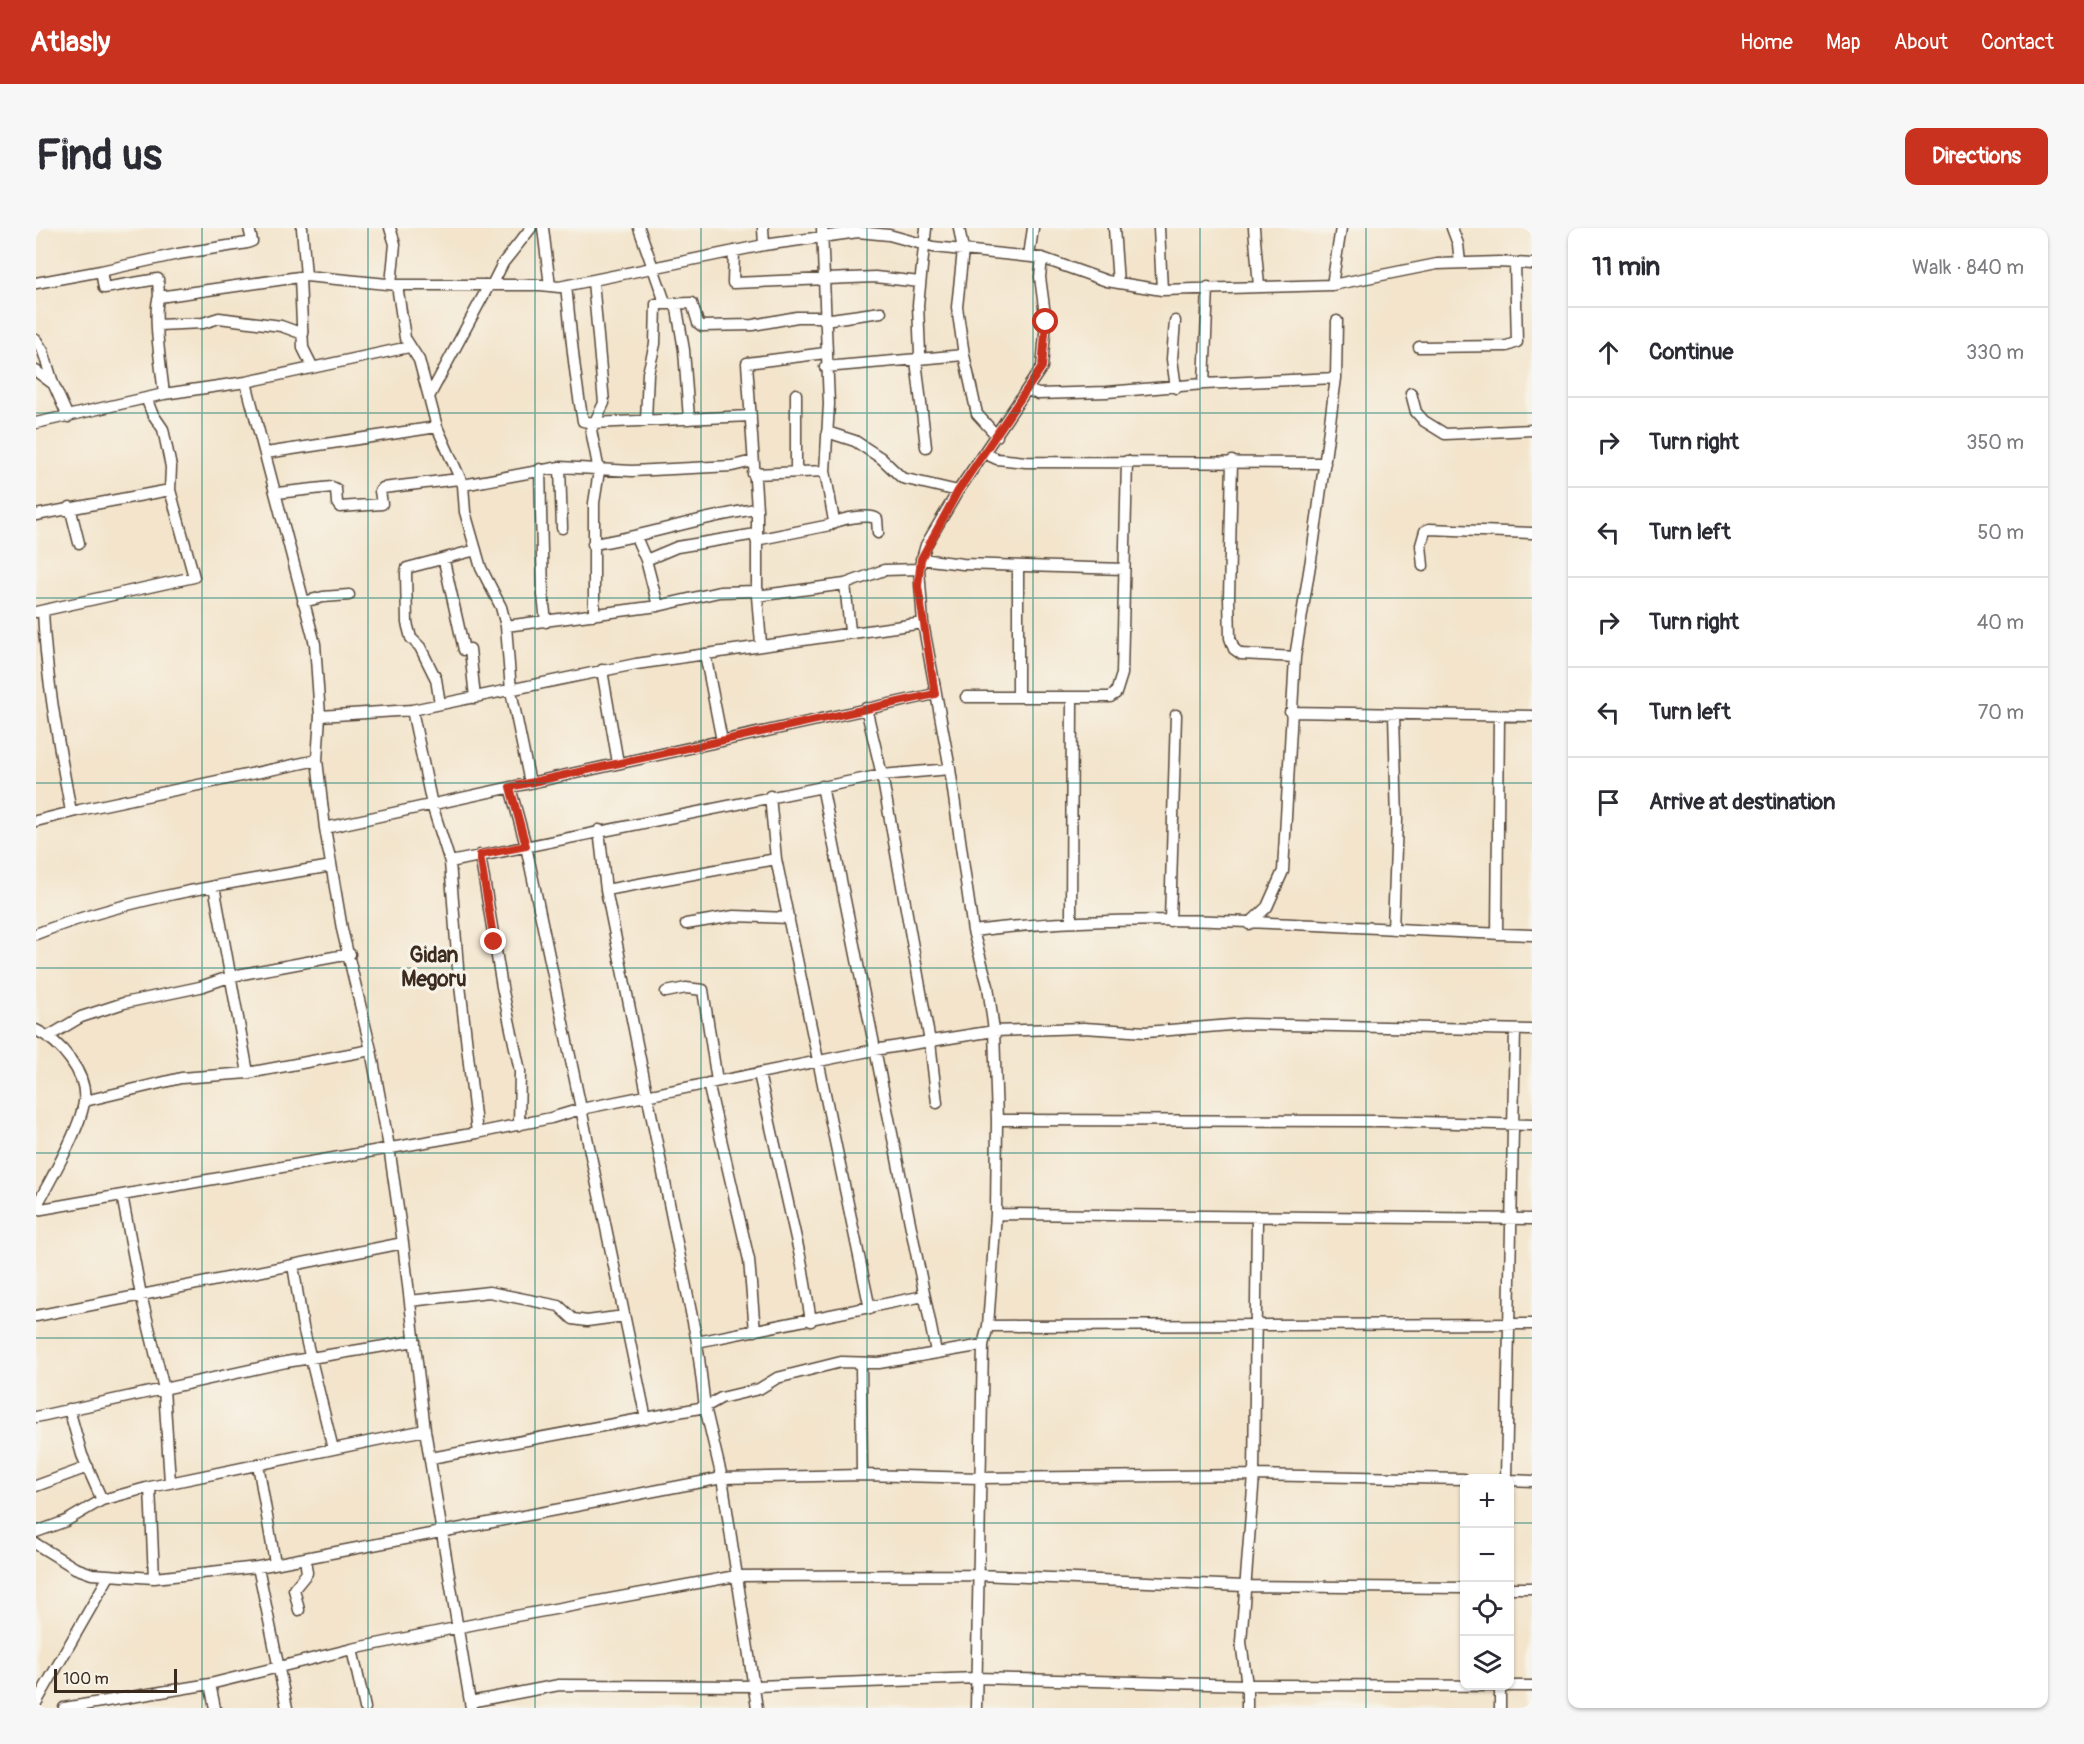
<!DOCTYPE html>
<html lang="en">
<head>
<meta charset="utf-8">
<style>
	:root { --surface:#fff; --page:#f7f7f7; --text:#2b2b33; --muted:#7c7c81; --line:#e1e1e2; --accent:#c8321e }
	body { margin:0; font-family:Pangolin,sans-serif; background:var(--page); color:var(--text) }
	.controls { position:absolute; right:18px; bottom:18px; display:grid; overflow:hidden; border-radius:12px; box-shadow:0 2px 4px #0004 }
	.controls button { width:54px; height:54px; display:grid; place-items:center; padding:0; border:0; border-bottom:2px solid var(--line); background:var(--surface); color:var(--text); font:30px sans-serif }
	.scale { position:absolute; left:18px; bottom:15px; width:123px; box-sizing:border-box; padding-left:6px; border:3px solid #3b2a1e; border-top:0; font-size:16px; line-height:21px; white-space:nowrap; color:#3b2a1e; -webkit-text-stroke:4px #f7f3e8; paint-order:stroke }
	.stop { position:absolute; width:18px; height:18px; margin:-14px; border:4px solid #c8321e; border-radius:50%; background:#fff }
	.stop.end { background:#c8321e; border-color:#fff; box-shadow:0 2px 6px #0008 }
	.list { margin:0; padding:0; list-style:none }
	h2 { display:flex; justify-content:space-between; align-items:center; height:78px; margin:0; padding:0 24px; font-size:26px }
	h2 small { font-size:20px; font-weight:400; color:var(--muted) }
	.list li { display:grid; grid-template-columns:39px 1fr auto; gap:18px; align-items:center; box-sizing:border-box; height:90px; padding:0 24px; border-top:2px solid var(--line) }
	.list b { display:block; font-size:22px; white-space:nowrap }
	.list em { font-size:20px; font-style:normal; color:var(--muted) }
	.icon { flex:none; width:33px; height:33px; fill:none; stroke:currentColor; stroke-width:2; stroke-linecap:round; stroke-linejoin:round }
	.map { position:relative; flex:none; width:1496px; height:1480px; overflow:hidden; border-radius:12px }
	header { display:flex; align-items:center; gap:36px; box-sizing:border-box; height:84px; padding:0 30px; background:var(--accent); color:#fff }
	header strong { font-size:28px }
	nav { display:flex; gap:33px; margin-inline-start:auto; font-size:21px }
	.intro { display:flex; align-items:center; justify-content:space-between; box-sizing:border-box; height:144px; padding:0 36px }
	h1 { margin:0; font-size:42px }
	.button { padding:15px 27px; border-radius:12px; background:var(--accent); color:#fff; font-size:21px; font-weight:700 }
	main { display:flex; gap:36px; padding:0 36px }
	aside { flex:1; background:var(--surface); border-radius:12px; box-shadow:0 2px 4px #0004 }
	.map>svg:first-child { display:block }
</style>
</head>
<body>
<header>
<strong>Atlasly</strong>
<nav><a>Home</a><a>Map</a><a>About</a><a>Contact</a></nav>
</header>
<div class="intro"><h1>Find us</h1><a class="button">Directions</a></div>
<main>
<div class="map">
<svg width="1496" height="1480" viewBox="0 0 1496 1480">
	<rect width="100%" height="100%" fill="#f7f3e8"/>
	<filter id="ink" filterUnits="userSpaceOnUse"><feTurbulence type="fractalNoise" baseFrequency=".0167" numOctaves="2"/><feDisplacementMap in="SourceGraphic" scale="12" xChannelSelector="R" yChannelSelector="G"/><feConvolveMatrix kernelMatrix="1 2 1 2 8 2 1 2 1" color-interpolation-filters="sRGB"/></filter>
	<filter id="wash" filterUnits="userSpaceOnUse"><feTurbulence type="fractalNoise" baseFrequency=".008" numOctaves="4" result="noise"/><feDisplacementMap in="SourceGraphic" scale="24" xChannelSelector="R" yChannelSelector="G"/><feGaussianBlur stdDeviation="1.35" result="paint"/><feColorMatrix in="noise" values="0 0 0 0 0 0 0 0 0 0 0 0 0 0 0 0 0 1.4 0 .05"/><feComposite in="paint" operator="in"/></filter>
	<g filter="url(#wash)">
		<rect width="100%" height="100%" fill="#f3e4cb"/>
	</g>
	<g filter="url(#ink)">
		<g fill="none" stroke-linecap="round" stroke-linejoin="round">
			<g stroke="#574638" stroke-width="13">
				<path id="minor" d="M266 0 270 48
					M354 0 359 16 355 56
					M507 0 514 58
					M603 0 629 74
					M727 0 728 17
					M786 0 793 176 789 243 798 293
					M923 0 927 22 921 79 928 127 941 186 961 208
					M1078 0 1082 55
					M1123 0 1126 62
					M1218 0 1223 58
					M1416 0 1422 16 1424 35
					M698 23 697 55 839 49 884 54
					M993 28 997 0
					M65 43 142 26 211 15 216 13 213 0
					M264 49 267 120 276 138
					M557 53 568 175 555 202 563 243 558 275V387
					M0 55 65 43 68 60 122 51 123 69
					M361 57 369 110 383 132 401 199 427 257 429 284 445 340 465 379 470 398 475 463 494 555
					M456 57 467 35 495 0
					M1296 57 1305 0
					M530 58C535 103 538 148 547 193L557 195 715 188
					M640 75 648 122 653 191
					M788 92 845 84
					M1139 93 1136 131 1140 160
					M122 97 167 95 183 90 245 98 267 106
					M0 112 7 123 17 155 32 189
					M1383 119 1471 118 1481 114 1479 35
					M789 139 928 127
					M0 143 16 155
					M210 154 373 119
					M1168 156 1172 59
					M992 162 1002 166 1071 164 1168 156 1300 150
					M1375 165 1380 184 1388 193 1409 206 1496 202
					M128 166C126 147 116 83 123 69L270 48 361 57H505L523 59 728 17 822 4 853 7 897 19 1006 30 1071 53 1126 62 1296 57 1401 36 1463 34 1496 36
					M760 166V244
					M394 167 453 57
					M610 193 612 145 619 116 620 76 656 75 662 95 666 98 717 97 761 89H787
					M0 195 128 166 210 154 212 162 279 416 284 488 281 532 289 600 306 701 335 822 353 919 367 1015 389 1202 435 1480
					M791 204 819 213 845 230 866 250 922 263
					M890 219 880 132 884 126 882 77 890 0
					M230 225 401 199
					M948 225 961 231 990 234 1289 235
					M1196 233 1193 370 1194 410 1198 421 1205 426 1259 429
					M524 239 526 300
					M504 241 507 367 510 394
					M717 246 789 243
					M427 257 524 239 596 243 696 238 717 233
					M241 265 296 259 300 261 301 275 304 279 346 276 344 263 347 260 423 251
					M34 279 43 315
					M0 287 134 262
					M600 309 610 332 622 378
					M720 312 794 297C800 291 835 285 841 291L842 305
					M557 316C613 308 665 288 721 281
					M885 331 927 336 1088 341
					M610 332 641 319 720 306
					M408 333 428 422 434 421 439 470
					M1387 338 1385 317 1389 303 1393 301 1496 305
					M809 356 814 403
					M721 368 809 356 848 342 883 341
					M267 374 287 369 313 367
					M7 383C10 451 23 517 35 584
					M0 384 158 349 134 262 135 239 127 201 116 185 111 172
					M470 398 622 378 683 364 722 363
					M725 416 721 368V281L711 135 789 125
					M669 426 686 513
					M566 442 582 535
					M930 469H1074L1080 465 1086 446 1091 233
					M982 469V338
					M404 476 400 451 384 419 375 410 371 395 370 345 371 340 440 322
					M830 480 846 547 894 814 901 875
					M376 482 396 577 414 634
					M1254 484 1496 488
					M284 488 376 482 600 436 887 395
					M786 558 900 1124
					M474 559 490 618 610 1191
					M734 568 740 631 834 1081
					M0 593 44 582 281 532
					M289 600 899 466
					M563 602 570 662 661 1114 669 1179 686 1250 721 1480
					M444 627 466 759 484 843 483 897
					M178 658 212 845
					M570 662 740 631
					M1035 693 1036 469
					M1134 693 1140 487
					M650 696 698 688 753 690
					M1213 696 1231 679 1247 643 1259 429 1277 319 1300 150 1301 93
					M1357 701 1361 592 1358 487
					M937 703C1122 679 1310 702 1496 707
					M0 706C94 669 196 655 295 638
					M1461 706 1463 487
					M630 764 650 760 667 762 681 853
					M0 802C24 813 52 846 48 874 44 902 14 952 0 979
					M13 808 45 789 88 775 164 759 196 748 314 726
					M723 846 766 1037 775 1093
					M672 855 713 1032 719 1103
					M49 873 145 850 212 845 335 822
					M961 892 1345 893 1496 897
					M441 905 422 740 414 634 846 547 914 541
					M86 967 105 1067 128 1161 134 1254
					M0 982 441 905 515 890 545 881 838 822 958 803 1048 800 1110 804 1207 796 1496 802
					M960 986 1496 991
					M257 1037 267 1099 297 1221
					M374 1073 453 1064 523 1078 537 1091 551 1093 588 1088
					M0 1088 367 1015
					M952 1098 1496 1096
					M661 1114 888 1068
					M825 1136 826 1247
					M33 1181 46 1227 66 1272
					M0 1189 250 1134 379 1113
					M395 1230 669 1179 685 1170 723 1161 741 1150 805 1134 843 1135 947 1117
					M222 1236 239 1335
					M1470 1250 1479 802
					M1474 1252 1496 1253
					M0 1258 52 1239
					M114 1259 118 1350
					M0 1304 30 1293 66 1272 114 1259 389 1202
					M0 1316 39 1340 56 1346 118 1350 222 1339 686 1250 826 1247 944 1250 1218 1247 1428 1251
					M222 1339 251 1480
					M1474 1360H1496
					M263 1382 258 1361 271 1345 269 1330
					M316 1421 329 1480
					M174 1456 179 1480
					M434 1474 523 1457 720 1458 941 1450 1211 1457 1496 1458
					M0 1475 73 1348
					M28 1480 174 1456 316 1421 469 1390 700 1348 942 1347 1208 1358 1428 1360
					M940 1480 947 1117 952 1098 960 986 961 892 958 803 952 758 937 703 914 541 887 395 883 341 890 317 922 263 1006 139 1010 94 1004 49 1006 30
					M1211 1480V1457L1205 1414 1218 1247 1221 988
					M1464 1480V1458"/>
			</g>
			<use href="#minor" stroke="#fff" stroke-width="10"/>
		</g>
	</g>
	<g fill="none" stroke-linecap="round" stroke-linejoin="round" filter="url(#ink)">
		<path stroke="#c8321e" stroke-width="8" d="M458 714 444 627 490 618 474 559 899 466 882 358 885 331 922 263 1006 139 1010 94"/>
	</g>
	<path fill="none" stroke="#0f766e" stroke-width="1.5" stroke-opacity="0.55" d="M166 0V1480M332 0V1480M499 0V1480M665 0V1480M831 0V1480M997 0V1480M1164 0V1480M1330 0V1480M0 185H1496M0 370H1496M0 555H1496M0 740H1496M0 925H1496M0 1110H1496M0 1295H1428M1474 1295H1496"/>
	<g text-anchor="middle" stroke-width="6" stroke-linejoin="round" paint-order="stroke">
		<g font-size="21" font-weight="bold" fill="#3b2a1e" stroke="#f7f3e8">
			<text x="398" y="734">Gidan<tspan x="398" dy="24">Megoru</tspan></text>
		</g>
	</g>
</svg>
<div class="controls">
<button>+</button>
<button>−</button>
<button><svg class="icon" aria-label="locate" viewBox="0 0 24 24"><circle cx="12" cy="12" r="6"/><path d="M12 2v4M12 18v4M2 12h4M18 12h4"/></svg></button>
<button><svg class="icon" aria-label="layers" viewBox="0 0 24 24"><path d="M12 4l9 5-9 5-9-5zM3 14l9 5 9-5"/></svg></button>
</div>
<div class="scale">100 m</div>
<div class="stop" style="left:1010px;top:94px"></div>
<div class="stop end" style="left:458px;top:714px"></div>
</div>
<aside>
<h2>11 min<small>Walk · 840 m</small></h2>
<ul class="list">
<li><svg class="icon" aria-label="ahead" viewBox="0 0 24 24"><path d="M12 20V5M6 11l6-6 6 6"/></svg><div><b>Continue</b></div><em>330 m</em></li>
<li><svg class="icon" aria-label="right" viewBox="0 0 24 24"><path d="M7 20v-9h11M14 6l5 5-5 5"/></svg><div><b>Turn right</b></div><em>350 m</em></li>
<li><svg class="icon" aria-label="left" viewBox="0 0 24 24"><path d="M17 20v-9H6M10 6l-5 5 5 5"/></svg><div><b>Turn left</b></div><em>50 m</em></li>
<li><svg class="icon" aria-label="right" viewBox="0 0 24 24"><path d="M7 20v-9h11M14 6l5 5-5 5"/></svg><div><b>Turn right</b></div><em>40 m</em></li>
<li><svg class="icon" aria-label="left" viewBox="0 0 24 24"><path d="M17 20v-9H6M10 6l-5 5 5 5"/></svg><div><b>Turn left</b></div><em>70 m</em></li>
<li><svg class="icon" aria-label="arrive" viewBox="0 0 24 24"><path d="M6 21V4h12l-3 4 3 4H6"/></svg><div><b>Arrive at destination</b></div></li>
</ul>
</aside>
</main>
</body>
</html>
